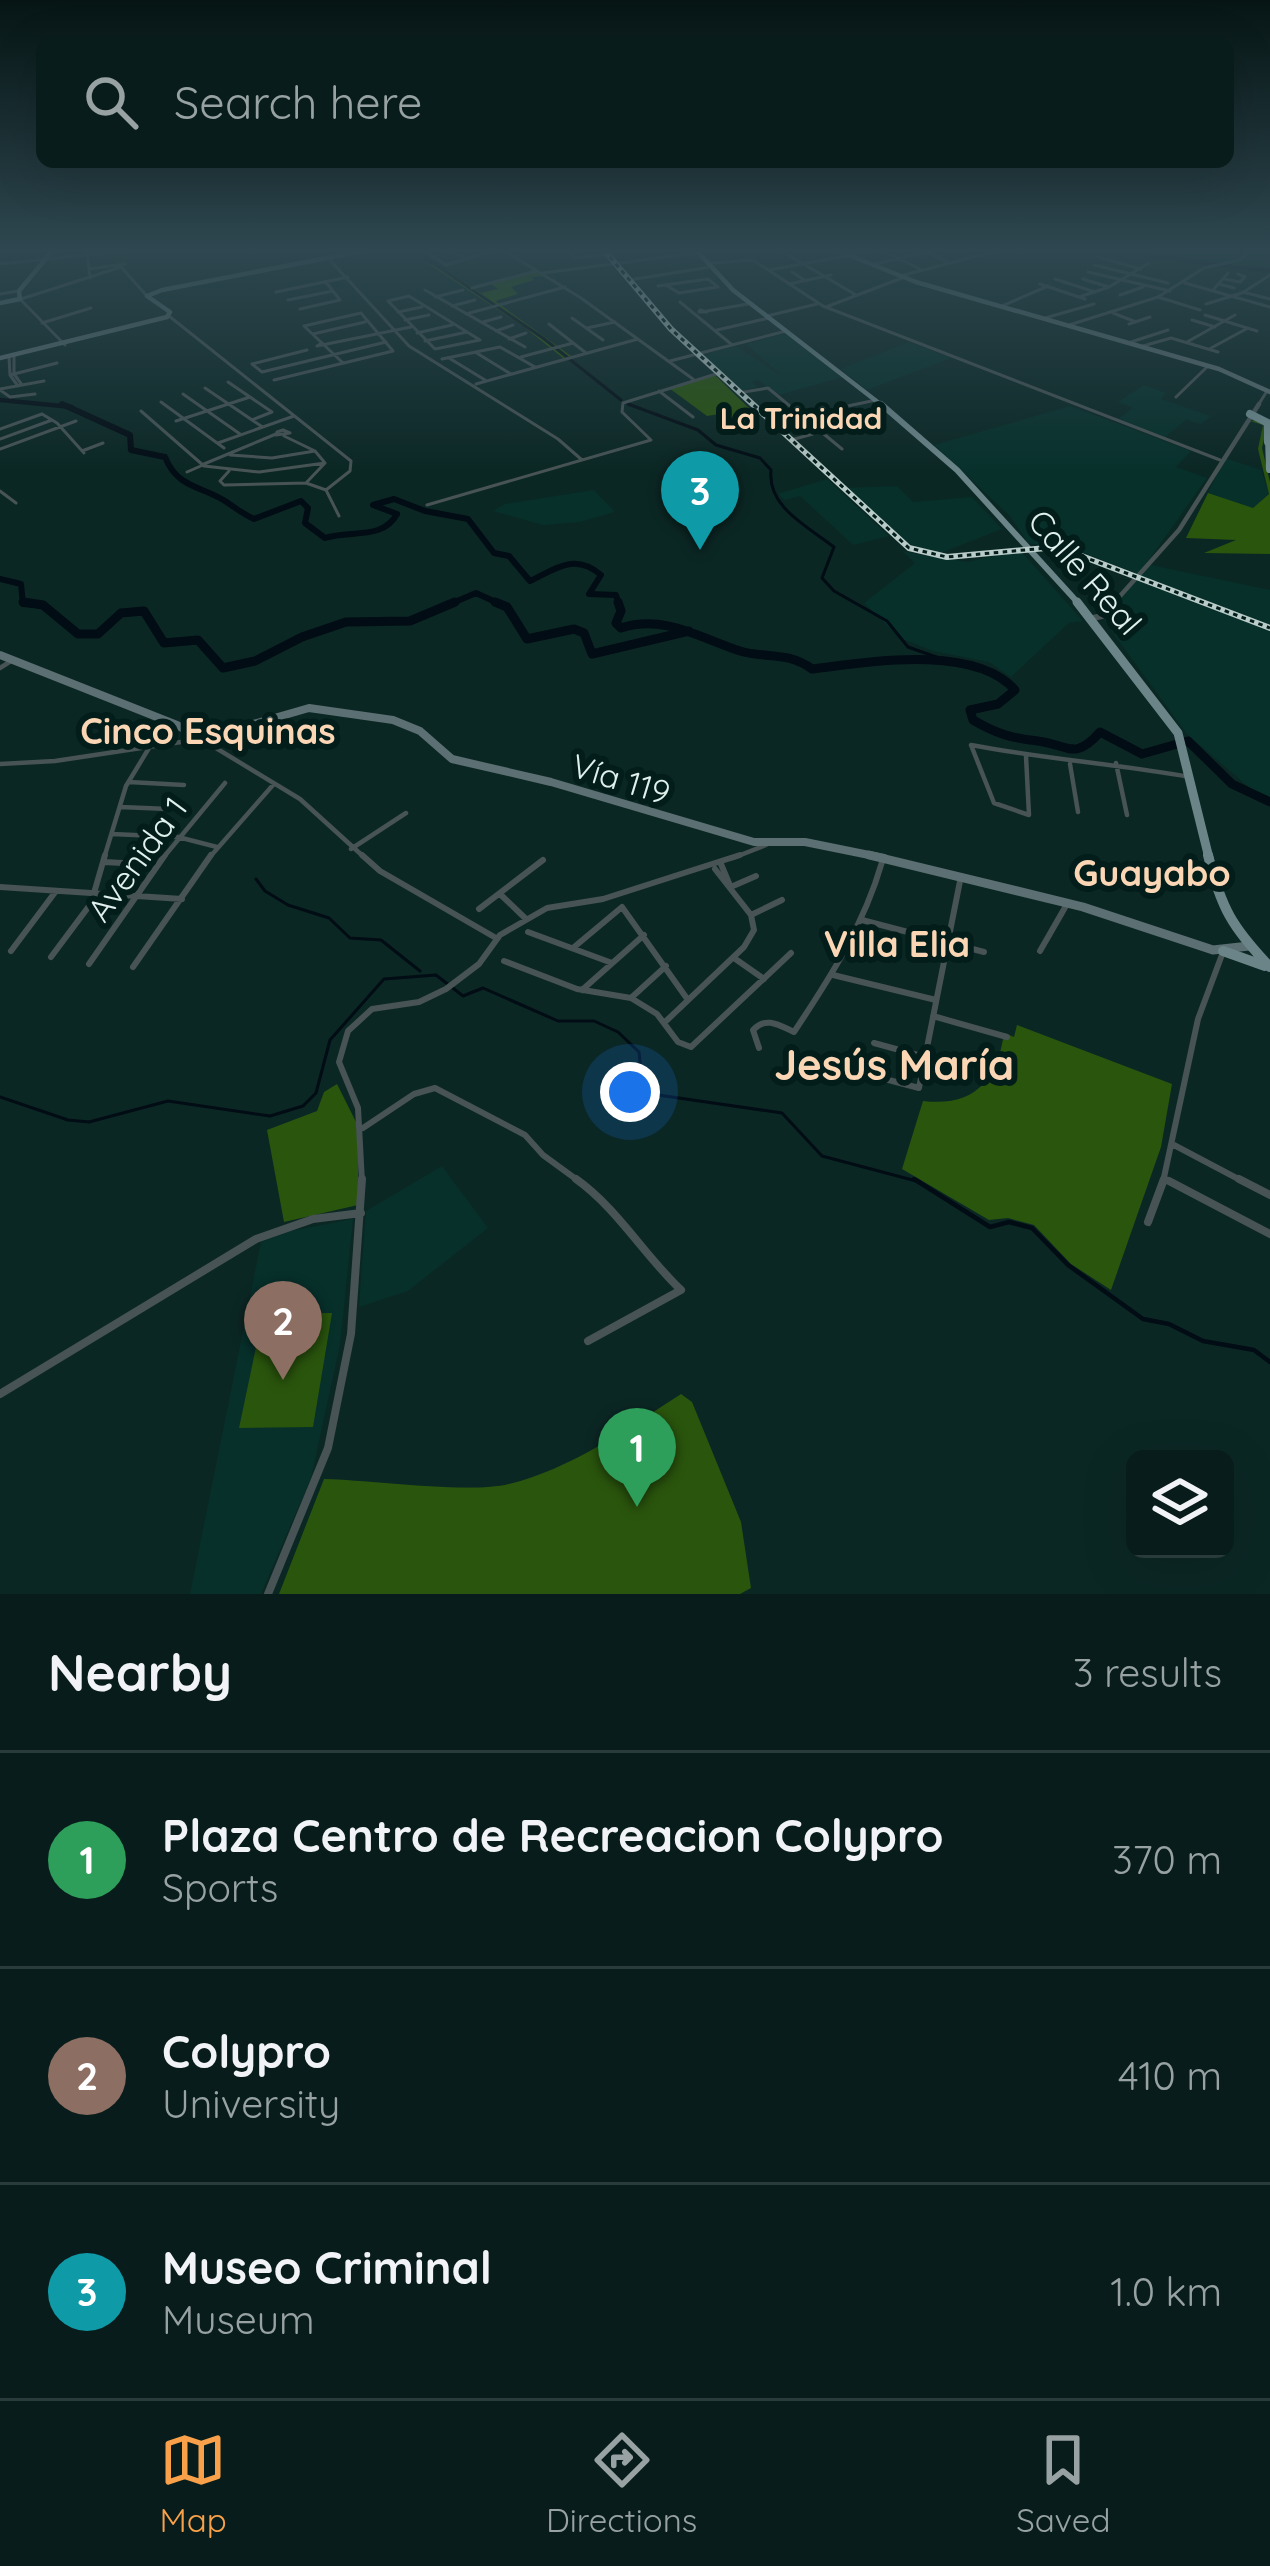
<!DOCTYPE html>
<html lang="en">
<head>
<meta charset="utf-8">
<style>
	:root { --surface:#081d1b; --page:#112624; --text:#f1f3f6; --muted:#98a2a3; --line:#293b3a; --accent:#f8a14a }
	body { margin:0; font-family:Quicksand,sans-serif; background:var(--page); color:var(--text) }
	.controls { position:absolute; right:36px; bottom:36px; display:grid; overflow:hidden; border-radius:18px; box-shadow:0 12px 48px #0002 }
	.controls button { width:108px; height:108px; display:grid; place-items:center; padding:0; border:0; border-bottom:3px solid var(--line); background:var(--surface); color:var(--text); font:60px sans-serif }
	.you { position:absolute; left:630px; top:1092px; width:42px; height:42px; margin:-30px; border:9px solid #fff; border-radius:50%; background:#1a73e8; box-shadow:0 0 0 18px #1a73e833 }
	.badge { display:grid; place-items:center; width:78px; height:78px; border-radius:50%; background:var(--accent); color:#fff; font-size:39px; font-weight:700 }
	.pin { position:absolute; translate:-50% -99px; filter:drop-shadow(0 3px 6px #0008) }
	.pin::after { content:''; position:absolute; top:63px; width:42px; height:36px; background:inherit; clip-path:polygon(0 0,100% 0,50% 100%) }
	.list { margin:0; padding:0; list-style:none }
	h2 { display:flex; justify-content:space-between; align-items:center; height:156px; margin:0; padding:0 48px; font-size:51px }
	h2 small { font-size:39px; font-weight:400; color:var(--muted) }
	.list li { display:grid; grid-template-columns:78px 1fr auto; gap:36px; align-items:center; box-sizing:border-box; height:216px; padding:0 48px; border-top:3px solid var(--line) }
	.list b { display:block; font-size:45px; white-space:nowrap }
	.list p { margin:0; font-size:39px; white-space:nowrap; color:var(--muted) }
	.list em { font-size:39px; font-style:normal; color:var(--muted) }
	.icon { flex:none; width:66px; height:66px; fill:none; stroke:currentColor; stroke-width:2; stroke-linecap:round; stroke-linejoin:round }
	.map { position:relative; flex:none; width:1270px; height:1594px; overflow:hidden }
	.search { position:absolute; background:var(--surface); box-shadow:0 12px 48px #0002; left:36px; right:36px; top:36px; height:132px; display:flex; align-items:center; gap:30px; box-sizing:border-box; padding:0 42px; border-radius:18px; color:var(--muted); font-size:45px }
	.sheet { height:804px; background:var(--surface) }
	nav { display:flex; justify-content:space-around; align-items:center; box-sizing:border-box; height:168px; border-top:3px solid var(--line); background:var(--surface); font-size:33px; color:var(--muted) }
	nav a { display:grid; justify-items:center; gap:6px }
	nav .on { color:var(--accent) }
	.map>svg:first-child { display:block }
</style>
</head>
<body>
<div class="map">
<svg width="1270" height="1594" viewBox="0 0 1270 1594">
	<rect width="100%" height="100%" fill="#0b2724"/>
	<path fill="#07302b" d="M1115 250H1270V268L1218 267 1181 257Z
		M787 333 842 377 779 395 758 380 752 382 758 387 739 391 705 360 706 354 736 346 782 376 746 344Z
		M909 342 951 358 867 390 841 369Z
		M1144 385 1166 393 1161 399 1211 416 1201 424 1186 420 1165 437 1118 419 1133 408 1118 402Z
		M1070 406 1191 451 1176 467 1207 478 1146 564 1270 590V798L1257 794 1187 734 1107 625 1104 617 1141 575 1084 553 1028 543 1010 516 934 445Z
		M1225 458 1261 470 1269 493 1253 509 1208 493Z
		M827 479 889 536 853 545 800 496 785 500 778 494Z
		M897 486 913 502 972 497 1002 529 936 555 923 551 895 536 842 488Z
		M594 490 615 512 580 522 543 525 493 511 505 504Z
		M1020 550 1083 621 1069 623 1011 677 989 662 933 651 900 638 864 603 915 563 902 551 967 562Z
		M442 1166 488 1228 408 1291 359 1307 366 1211Z
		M353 1219 340 1345 311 1478 261 1594H190L261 1242 291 1231Z"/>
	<path fill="#2a550d" d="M715 375 756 415 733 420 725 413 707 416 669 388Z
		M1258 420 1267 426 1262 448 1270 482V554L1204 553 1236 540 1186 538 1208 493 1253 508 1269 494 1258 449 1263 425 1250 421Z
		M1017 1025 1172 1084 1161 1147 1111 1290 1071 1264 1034 1225 1008 1218 989 1220 902 1169 923 1101C974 1107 997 1081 1004 1033L1014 1037Z
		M337 1084 358 1126V1205L284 1222 267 1130 317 1111 324 1092Z
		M332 1313 313 1427 239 1428 263 1314Z
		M681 1394 692 1402 741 1522 751 1588 740 1594H279L324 1479C372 1480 467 1494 509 1484 571 1469 628 1428 681 1394Z"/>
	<path fill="#2c5e01" d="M434 263 481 293 498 289 491 284 537 271 545 276 531 277 534 280 511 287 518 294 495 301 571 356 563 358 524 327 430 265Z"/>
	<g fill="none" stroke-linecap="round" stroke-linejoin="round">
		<path stroke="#020c14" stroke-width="3" d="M414 250 543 338 621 400
			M628 404 698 430 716 445 760 458 771 470C767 507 807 526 834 547L822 578 834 591 887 621 908 647 956 664
			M256 879 265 891 288 905 329 918 350 938 381 940 420 971
			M0 1097 68 1120 89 1122 168 1101 270 1116 303 1106 316 1093 330 1040 384 979 436 975 463 996 483 988 558 1021H594L618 1032 639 1052 642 1081 658 1095 782 1113 822 1156 920 1182"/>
		<path stroke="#020c14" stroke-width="4.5" d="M914 1179 990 1227 1009 1222 1032 1228 1068 1265 1143 1319 1169 1324 1203 1341 1254 1350 1270 1362"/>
		<path stroke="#020c14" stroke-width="4.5" d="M1044 250C1065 255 1079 252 1100 252 1156 252 1214 268 1270 270
			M0 400 72 407"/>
		<path stroke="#020c14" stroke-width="6" d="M62 404 130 435 131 450 165 457C178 490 205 486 228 503 237 509 243 514 254 519L301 501 308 508 305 523 325 538C351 530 383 540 397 514L373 505 394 499 425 511 468 519 494 553 509 556 530 581C557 568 575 553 601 575L589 594 616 595 619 605
			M0 579 21 584 23 604 37 605
			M448 605 476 593 502 605"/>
		<path stroke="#020c14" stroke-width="9" d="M23 602 43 605 78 634H98L121 613 144 611 164 643 198 640 223 668 255 661 302 637 346 622 410 621 455 602
			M495 602 507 607 527 639 574 629 584 633 592 654 689 631
			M618 602 621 611 616 623 621 628C664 614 700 638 740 651 768 659 787 651 812 669 869 662 974 644 1015 690L998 704 970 710 973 720C997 734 1011 738 1038 741 1068 745 1075 761 1100 732L1142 754 1188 741 1232 784 1270 802"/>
		<path stroke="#475355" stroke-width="3" d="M87 250 90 278
			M422 250 446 265 494 250
			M452 250 465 259
			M503 250 581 298 693 379
			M567 250 574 258 605 255
			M602 250 629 280 710 267
			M780 250 856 295
			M882 250 920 269
			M928 252 949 263
			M851 254 869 250
			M1098 257 1141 269
			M328 258 409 346 558 439 582 460
			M711 263 753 260 823 306 1220 460
			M0 264 135 250
			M875 264 938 250
			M1094 265 1168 283
			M121 267 147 296
			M89 269 125 264
			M769 270 846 256
			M792 272 806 281
			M1088 272 1170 291
			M543 273 698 253
			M904 275 1000 250
			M1055 279 1095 292
			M1083 279 1109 287
			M1224 279 1240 282 1245 277 1238 274
			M1185 283 1270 307
			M789 284 831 275
			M1040 284 1085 299
			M1219 284 1234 288
			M666 285 679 293 717 287
			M658 286 708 279 718 287
			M472 288 536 271
			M425 290 525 347
			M1213 290 1228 273
			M276 292 348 277
			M1243 292 1270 299
			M0 294 18 291
			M1120 295 1143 287
			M409 296 480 340 435 349 388 301Z
			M435 297 463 290
			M1079 297 1109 287 1149 263
			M1158 297 1200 310
			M20 299 65 345
			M21 299 121 267
			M288 300 333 291
			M680 302 731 344
			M1206 304 1242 293 1270 275
			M452 306 475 300
			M1002 306 1048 286
			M826 307 902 278
			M300 309 340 300 325 281
			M700 310 707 312H699Z
			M707 311 748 304
			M398 312 422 307
			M1113 313 1136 322
			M466 314 565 287
			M1205 315 1257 331
			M169 316 351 461 350 471 326 490 339 516
			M767 316 817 304
			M572 318 603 340
			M1045 318 1094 304
			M405 320 429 315
			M1192 320 1215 327
			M483 322 501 317
			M42 323 91 308
			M549 324 586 353
			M1129 324 1150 317
			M1069 325 1158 297 1204 268 1240 260 1251 250
			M304 326 343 363
			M587 328 615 322
			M717 330 769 318
			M496 331 513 325
			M417 333 452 325
			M313 334 365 322
			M509 339 526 333
			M425 341 467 332
			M1131 342 1168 330
			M1187 342 1235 315
			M322 343 317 346 411 327
			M1143 346 1171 338 1218 352
			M1211 348 1248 328
			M475 352 511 374
			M696 355 791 440 820 432
			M14 356V374L22 385
			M9 357 10 375 18 386
			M521 357 573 343
			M449 358 485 380
			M442 359 500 347 535 367
			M670 361 786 331
			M252 364 262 372 386 342
			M252 364 307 350
			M10 375 57 363
			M274 380 393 351 361 313 304 326
			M228 382 272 412 252 420
			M476 384 638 339
			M205 388 261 426
			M0 389 44 381
			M0 390 10 397 35 394
			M659 391 693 417
			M738 393 768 388 842 449
			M183 394 240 434
			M1176 397 1207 367
			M161 402 224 448
			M141 411 204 466 259 472 325 463
			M801 416 876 400
			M176 421 250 397
			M0 429 42 414 57 423 84 453
			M283 430 290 433 276 435 277 432Z
			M780 431 809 423
			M0 439 52 420
			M218 443 294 416
			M0 449 76 421
			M82 451 103 443
			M230 455 272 458 315 451
			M204 464 276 434
			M229 471 220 481 224 485 306 483 325 463 315 451 284 436
			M187 472 203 465
			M306 483 326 490
			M0 491 16 503
			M427 505 651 440 622 412 623 403 716 374"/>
		<path stroke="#475355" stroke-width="4.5" d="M0 668 11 661
			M1026 756 1029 815 994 803 971 745C1044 759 1116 764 1190 777
			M1116 763 1127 815
			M0 764 55 761 201 739 300 799 365 858
			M1070 764 1078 812
			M129 782 184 785
			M120 807 169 809
			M112 834 178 837 217 847
			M351 849 406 813
			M104 858 126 786 149 748
			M163 858 225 783
			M209 858 273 785
			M733 858 766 845"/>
		<path stroke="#475355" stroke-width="6" d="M362 855 380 871 496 938
			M104 862 141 864
			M721 864 731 888
			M733 886 756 876
			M0 887 182 899
			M94 893 105 855
			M500 894 526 919
			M479 909 543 860
			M751 915 782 900
			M862 920 984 952
			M528 932 612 963
			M573 948 622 907 688 1000
			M11 951 56 891
			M1040 951 1067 904
			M51 957 98 894
			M734 958 764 979
			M504 961 577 989 631 998 657 1014 678 1042 691 1047 791 953
			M89 964 165 855
			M133 967 211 855
			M833 975 936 1000
			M582 990 644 935
			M631 998 666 966
			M933 1016 1007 1037
			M664 1023 744 947 754 930 751 915 715 869
			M874 1043 925 1057
			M759 1048 753 1030C766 1016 779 1025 794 1032 830 978 864 925 882 862
			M843 1068 919 1088 961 876
			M363 1128 414 1094 435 1088 525 1135 543 1155 580 1182
			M1174 1145 1244 1182
			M362 1182 358 1108 339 1062 348 1031 372 1009 419 1002 446 989 479 964 500 935 547 908 603 899 740 855
			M1163 1182 1198 1019 1223 952"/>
		<path stroke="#475355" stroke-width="8" d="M576 1179C617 1208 644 1255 681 1290L588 1341
			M1239 1179 1270 1195
			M1169 1181 1270 1234
			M1148 1222 1164 1179
			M0 1394 256 1239 313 1219 361 1213
			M268 1594 328 1448 351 1334 362 1179"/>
		<path stroke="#475355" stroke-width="3" d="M1257 407 1267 391"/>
		<path stroke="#475355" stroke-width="4.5" d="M1112 605 1179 530 1259 404"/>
		<path stroke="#475355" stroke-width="6" d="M1093 618 1102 616 1115 602"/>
		<path stroke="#5c6f72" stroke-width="4.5" d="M836 250 916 282 1219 369 1270 392
			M0 303 20 299 19 291 53 250
			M0 358 167 317 170 312 147 296 162 290 368 250"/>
		<path stroke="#5c6f72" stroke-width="8" d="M0 655 177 725 201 739 309 708 393 720 420 731 452 759 551 782 754 842H805L884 858"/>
		<path stroke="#5c6f72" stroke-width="9" d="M869 855 1083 907 1213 950 1249 946"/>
		<path stroke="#6b8488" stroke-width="4.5" d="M696 250 733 290 884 407"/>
		<path stroke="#6b8488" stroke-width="6" d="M881 404 957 470 1080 605"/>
		<path stroke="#6b8488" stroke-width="9" d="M1077 602 1178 733 1209 858"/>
		<path stroke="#6b8488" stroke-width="10" d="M1208 855C1221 908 1232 927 1270 967
			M1223 951 1265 966"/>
		<path stroke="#728e92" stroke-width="8" d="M1250 414 1268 423V442
			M1269 438 1270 469"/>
		<g stroke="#b8cbc8" stroke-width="6">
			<path id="rail" d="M604 250 671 329 909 548 947 557 1058 547 1270 628"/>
		</g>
		<use href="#rail" stroke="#021d1a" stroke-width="3" stroke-dasharray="4.5" stroke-linecap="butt"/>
	</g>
	<linearGradient id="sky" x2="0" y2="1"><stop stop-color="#061514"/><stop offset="0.53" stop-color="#2e4750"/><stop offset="1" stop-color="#2e4750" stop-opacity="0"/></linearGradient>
	<rect width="1270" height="473" fill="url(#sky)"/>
	<g text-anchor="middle" stroke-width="12" stroke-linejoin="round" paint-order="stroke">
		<g font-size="30" font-weight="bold" fill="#fbd6b5" stroke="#021d1a">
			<text x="801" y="429">La Trinidad</text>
		</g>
		<g font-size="33" fill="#e0f0ed" stroke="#021d1a">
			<text transform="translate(1085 572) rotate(49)" y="12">Calle Real</text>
			<text transform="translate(621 779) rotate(17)" y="12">Vía 119</text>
			<text transform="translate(137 859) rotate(-54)" y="12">Avenida 1</text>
		</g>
		<g font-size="36" font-weight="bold" fill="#fbd6b5" stroke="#021d1a">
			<text x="208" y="744">Cinco Esquinas</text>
			<text x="1152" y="886">Guayabo</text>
			<text x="897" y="957">Villa Elia</text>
		</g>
		<g font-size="42" font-weight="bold" fill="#fbd6b5" stroke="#021d1a">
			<text x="894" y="1080">Jesús María</text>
		</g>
	</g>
</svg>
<div class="controls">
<button><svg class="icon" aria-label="layers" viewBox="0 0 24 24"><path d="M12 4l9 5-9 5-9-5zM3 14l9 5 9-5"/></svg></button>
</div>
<div class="you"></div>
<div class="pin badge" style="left:637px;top:1507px;background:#2e9e5b">1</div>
<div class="pin badge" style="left:283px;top:1380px;background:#8d6e63">2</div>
<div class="pin badge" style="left:700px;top:550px;background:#0f9aa8">3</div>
<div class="search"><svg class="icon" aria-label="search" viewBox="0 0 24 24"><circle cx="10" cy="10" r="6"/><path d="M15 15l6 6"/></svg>Search here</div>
</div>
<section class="sheet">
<h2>Nearby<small>3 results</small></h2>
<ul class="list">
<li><span class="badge" style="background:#2e9e5b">1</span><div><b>Plaza Centro de Recreacion Colypro</b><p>Sports</p></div><em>370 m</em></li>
<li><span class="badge" style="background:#8d6e63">2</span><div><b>Colypro</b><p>University</p></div><em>410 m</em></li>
<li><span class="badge" style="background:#0f9aa8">3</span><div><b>Museo Criminal</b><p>Museum</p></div><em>1.0 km</em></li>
</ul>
</section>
<nav>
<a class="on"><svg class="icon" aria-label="map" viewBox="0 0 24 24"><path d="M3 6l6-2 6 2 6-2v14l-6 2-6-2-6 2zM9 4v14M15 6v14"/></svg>Map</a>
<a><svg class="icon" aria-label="directions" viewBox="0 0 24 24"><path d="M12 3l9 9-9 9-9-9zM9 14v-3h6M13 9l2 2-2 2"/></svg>Directions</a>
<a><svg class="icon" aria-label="saved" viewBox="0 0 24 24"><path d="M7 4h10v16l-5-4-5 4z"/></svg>Saved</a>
</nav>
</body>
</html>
